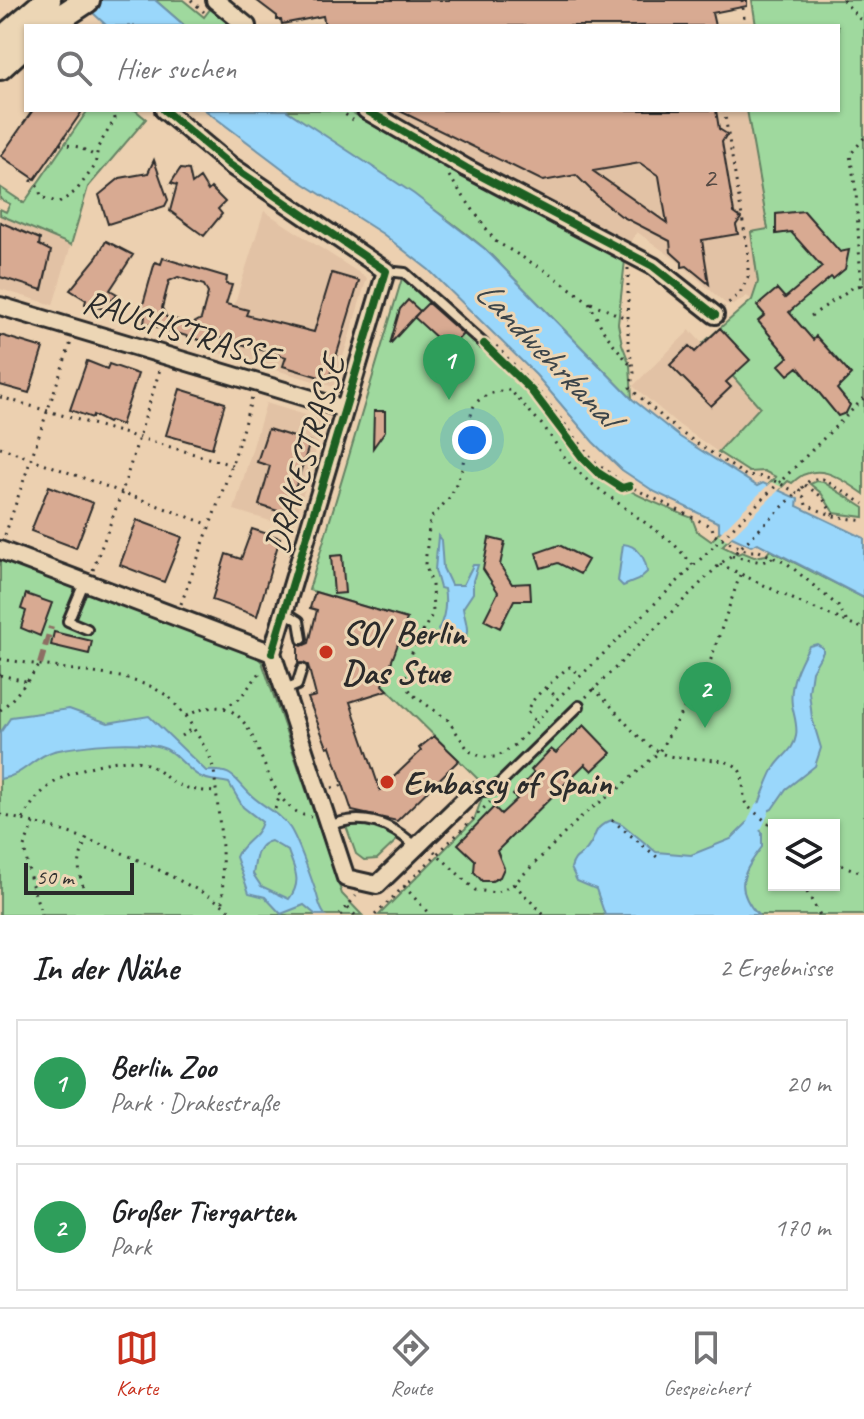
<!DOCTYPE html>
<html lang="de">
<head>
<meta charset="utf-8">
<style>
	:root { --surface:#fff; --page:#f2f2f2; --text:#202124; --muted:#757577; --line:#e0e0e0; --accent:#c8321e }
	body { margin:0; font-family:Caveat,sans-serif; background:var(--page); color:var(--text) }
	.controls { position:absolute; right:24px; bottom:24px; display:grid; overflow:hidden; border-radius:0px; box-shadow:0 2px 6px #0004 }
	.controls button { width:72px; height:72px; display:grid; place-items:center; padding:0; border:0; border-bottom:2px solid var(--line); background:var(--surface); color:var(--text); font:40px sans-serif }
	.scale { position:absolute; left:24px; bottom:20px; width:110px; box-sizing:border-box; padding-left:8px; border:4px solid #2b2b2b; border-top:0; font-size:22px; line-height:28px; white-space:nowrap; color:#2b2b2b; -webkit-text-stroke:6px #ecd6b5; paint-order:stroke }
	.you { position:absolute; left:472px; top:440px; width:28px; height:28px; margin:-20px; border:6px solid #fff; border-radius:50%; background:#1a73e8; box-shadow:0 0 0 12px #1a73e833 }
	.badge { display:grid; place-items:center; width:52px; height:52px; border-radius:50%; background:var(--accent); color:#fff; font-size:26px; font-weight:700 }
	.pin { position:absolute; translate:-50% -66px; filter:drop-shadow(0 2px 4px #0008) }
	.pin::after { content:''; position:absolute; top:42px; width:28px; height:24px; background:inherit; clip-path:polygon(0 0,100% 0,50% 100%) }
	.list { margin:0; padding:0; list-style:none }
	h2 { display:flex; justify-content:space-between; align-items:center; height:104px; margin:0; padding:0 32px; font-size:34px }
	h2 small { font-size:26px; font-weight:400; color:var(--muted) }
	.list li { display:grid; grid-template-columns:52px 1fr auto; gap:24px; align-items:center; box-sizing:border-box; height:128px; margin:0 16px 16px; padding:0 16px; border:2px solid var(--line); border-radius:0px }
	.list b { display:block; font-size:30px; white-space:nowrap }
	.list p { margin:0; font-size:26px; white-space:nowrap; color:var(--muted) }
	.list em { font-size:26px; font-style:normal; color:var(--muted) }
	.icon { flex:none; width:44px; height:44px; fill:none; stroke:currentColor; stroke-width:2; stroke-linecap:round; stroke-linejoin:round }
	.map { position:relative; flex:none; width:864px; height:915px; overflow:hidden }
	.search { position:absolute; background:var(--surface); box-shadow:0 2px 6px #0004; left:24px; right:24px; top:24px; height:88px; display:flex; align-items:center; gap:20px; box-sizing:border-box; padding:0 28px; border-radius:0px; color:var(--muted); font-size:30px }
	.sheet { height:392px; background:var(--surface) }
	nav { display:flex; justify-content:space-around; align-items:center; box-sizing:border-box; height:112px; border-top:2px solid var(--line); background:var(--surface); font-size:22px; color:var(--muted) }
	nav a { display:grid; justify-items:center; gap:4px }
	nav .on { color:var(--accent) }
	.map>svg:first-child { display:block }
</style>
</head>
<body>
<div class="map">
<svg width="864" height="915" viewBox="0 0 864 915">
	<rect width="100%" height="100%" fill="#ecd0b0"/>
	<filter id="ink" filterUnits="userSpaceOnUse"><feTurbulence type="fractalNoise" baseFrequency=".0125" numOctaves="2"/><feDisplacementMap in="SourceGraphic" scale="16" xChannelSelector="R" yChannelSelector="G"/><feConvolveMatrix kernelMatrix="1 2 1 2 8 2 1 2 1" color-interpolation-filters="sRGB"/></filter>
	<g filter="url(#ink)">
		<path fill="#e2c2a5" d="M384 110H766L776 234 752 300 747 296 733 305 726 304 676 260 637 232 631 242 444 146Z
			M264 211 367 278 334 387 219 353Z
			M0 215 71 245 53 305 0 289Z
			M690 330 760 407 718 452 679 425 633 386Z
			M266 403 325 421 293 528 234 510Z"/>
		<path fill="#9fd99e" stroke="#658264" stroke-width="2" fill-rule="evenodd" d="M155 0H183L204 17 211 8 234 26H185Z
			M752 0H864V494C841 478 816 459 792 483L788 481 722 546 738 554 742 552 754 557 766 555 770 550 864 598V915H379L474 820 486 787 383 685 406 619 309 590 403 275C451 318 509 366 551 415 566 433 575 453 594 467 623 491 657 504 692 518L697 531 711 541 776 477 764 471 749 472 718 452 760 407 703 343 752 300 758 282 751 232 768 229 747 110H838V26H756ZM774 825H834V885H774Z
			M88 110H135L146 119 88 187 71 245 0 215V209L6 212 10 204 0 199V187L24 203Z
			M286 110H348L422 155 625 260 618 324 622 344 630 365 632 399 485 249C422 196 352 158 286 110Z
			M817 481 823 482 864 508V517L834 513 821 493 810 484Z
			M0 560 257 657 262 662 342 894 362 915H0Z
			M351 823 390 831 398 839 377 859 364 860 356 854 346 826Z"/>
		<path fill="#9ad7fb" stroke="#6e92a8" stroke-width="2" fill-rule="evenodd" d="M79 0H155L185 26H107Z
			M205 110H286L414 194 485 249 632 399 680 437 757 486 763 483 798 499 797 506 864 538V598L758 543 751 546 719 531V523L655 492 622 470 593 442 536 375 429 270 383 234 295 178Z
			M438 536 441 540 443 568 451 585H463L473 565H478L473 581V593L463 608C465 622 473 635 459 644L449 642 438 630C445 617 447 605 444 589L440 588 435 570Z
			M623 544C637 545 646 558 647 572L638 580 623 586 618 581Z
			M817 644 823 648V652L812 671 809 692 812 718 821 748 815 766 786 789 772 809 764 813 758 807C760 801 771 772 775 767 782 756 794 750 796 736 798 726 794 716 792 705 789 684 799 664 809 646Z
			M69 709 108 723 149 716 206 771C234 769 233 778 252 796 265 808 280 813 290 828 299 842 310 875 316 892 319 901 319 907 325 915H316L304 905 281 914 265 897 249 893 236 857C242 842 258 838 262 822L243 807 229 783C218 780 210 782 199 776 187 769 179 756 166 749 141 738 81 745 54 751 33 757 23 776 0 779V733L11 717ZM271 841 288 851C294 869 303 881 289 899L261 886 253 874C256 859 255 845 271 841Z
			M612 820 622 824 656 852 691 855 731 839 749 821 762 832V847C743 872 733 888 758 915H605L596 889 577 881 571 868C575 854 580 858 587 849 598 836 591 828 612 820Z"/>
		<path fill="#ecd0b0" d="M771 482 782 487 728 540 718 535Z"/>
		<g fill="none" stroke-linecap="round" stroke-linejoin="round">
			<path stroke="#9ad7fb" stroke-width="16" d="M755 824 761 811"/>
		</g>
		<path fill="#d8aa92" stroke="#2b2b2b" stroke-width="2" fill-rule="evenodd" d="M256 0H747V6L712 13 715 26H325L323 16 282 24 281 20H277V16Z
			M33 110H83L35 179 1 156Z
			M398 110H716L719 129 727 134 722 142 734 213 741 218 736 225 738 234 702 240 709 284 687 266 682 267V262L671 252 670 241 621 216 601 200 576 175 543 181ZM640 163 659 176 667 223 593 171Z
			M154 160 168 200 165 206 108 224 99 195 120 178 148 173Z
			M180 169 189 170 192 184 200 178 208 191 211 188 225 202 218 209 222 214 204 236 170 211 177 185 171 183Z
			M804 211 840 252 849 250 845 269 833 279 831 277 789 312 813 340 816 336 851 375 837 389 850 405 846 413 838 416 798 367 788 375 779 365 788 357 758 321 765 315 757 306 777 289 785 298 822 267 791 232 776 234V214Z
			M0 222 40 239 39 245 51 251 42 290 0 277Z
			M106 241 133 255 110 290 117 294 104 309 85 304 86 300 70 290 97 257Z
			M163 258 227 277 226 284 232 285 226 304 248 310 246 315 314 332 332 273 359 281 329 380 283 366 286 357 217 337H210L209 343 144 323 145 317 140 315 155 262 161 264ZM178 277 204 285 208 293 201 319 192 324 166 317 162 308 169 281Z
			M408 300 420 311 390 344 400 309Z
			M428 303 463 334 449 349 414 317Z
			M720 328 750 360 726 382 731 387 711 406 670 365 689 346 695 352Z
			M0 335 43 348 29 393 0 385Z
			M87 361 107 369 109 364 138 374 121 425 110 421 108 423 93 415 92 418 70 410Z
			M180 389 225 403 212 448 166 435Z
			M374 411H385V431L373 448Z
			M268 429 310 442 287 514 259 505 270 466 257 462Z
			M49 486 93 503 76 548 31 531Z
			M137 520 182 537 164 582 120 565Z
			M252 529 280 538 257 616 212 600 226 554 241 559Z
			M489 538 505 542 500 565 512 584 530 583 531 600H514L500 628 484 620 498 592 483 569Z
			M559 545 588 560 580 574 558 563 541 568 536 553Z
			M342 555 345 593 334 594 331 556Z
			M315 592 407 619 383 685 388 690 350 702 380 790 421 751 419 748 434 736 459 760 397 821 352 811 330 746 327 747 308 698 316 696 308 665 298 663V644L302 646 309 643 317 610 310 608Z
			M26 594 52 603 40 636 21 628 26 611 21 609Z
			M54 632 92 641 89 654 51 645Z
			M584 725 611 753 592 771 585 764 497 851 504 868 500 877 492 881H482L474 872 475 860 458 844 494 807 501 814 517 799 513 795 534 773 531 770 551 749 556 753Z"/>
		<g fill="none" stroke-linecap="round" stroke-linejoin="round">
			<g stroke="#2b2b2b" stroke-width="14">
				<path id="service" d="M386 271 405 273 484 344
					M84 583 68 621 87 629
					M285 612 299 621 302 639
					M285 690 297 685 302 669
					M473 792 493 790 579 706
					M329 826C363 812 391 823 416 847"/>
			</g>
			<g stroke="#2b2b2b" stroke-width="22">
				<path id="minor" d="M215 0 247 26
					M164 110 230 165 386 271 272 653
					M366 110 466 168 653 266 715 315
					M0 306 345 409
					M0 550 272 653
					M272 653 346 878 377 885 473 792"/>
			</g>
			<g stroke="#2b2b2b" stroke-width="30">
				<path id="secondary" d="M48 26 87 0
					M0 41 48 0
					M0 67 26 43"/>
			</g>
			<path stroke="#2b2b2b" stroke-width="3" stroke-dasharray="2 6" stroke-linecap="butt" d="M191 0 204 12
				M742 0 745 26
				M843 0 864 24
				M339 110 353 120
				M724 110 748 252V277L740 293 724 307
				M864 138 850 155 856 191 861 285 864 289
				M60 144 79 147 97 157
				M449 176 495 241 549 273 589 302 604 332 631 366
				M31 180 39 187 41 197 59 203 76 191 95 166 98 147 115 119 114 112 107 110
				M628 268V343L634 373 630 387 632 390 677 430 748 477C768 473 787 488 804 497L806 505 834 516 864 521
				M591 303 628 319
				M811 316 852 288 861 285
				M496 346 536 388 594 461 623 483 712 527 714 535 747 551H759L788 564 838 606 847 622
				M0 397 232 465
				M0 447 210 525
				M783 479 864 398
				M805 485 822 497 834 516
				M802 488 811 479H823L864 504
				M5 535 71 342
				M732 556 762 562 775 557
				M720 564 801 603 864 629
				M693 565 673 543 588 481 566 459 545 428 510 390C495 391 478 395 472 410L462 469 451 496 430 519 425 564 432 584 433 613 414 647 405 672 407 686 413 695 448 720 469 751 482 757H497L515 745 558 698 716 544
				M93 570 122 492 160 369
				M181 604 232 465 252 397
				M0 659 121 677 150 686 168 696 186 716 209 754 214 770 222 847 223 904
				M0 675 26 681
				M546 688 558 698
				M593 689C618 708 636 744 666 755 684 761 719 756 734 765 747 773 741 792 746 805L774 828
				M586 697 720 564 736 552
				M224 708 239 699 263 669
				M0 710C17 697 26 681 40 665
				M186 716C271 672 248 807 311 817
				M534 720 527 711C533 695 554 681 567 668L570 667 581 675
				M181 736 193 728
				M332 788 344 785
				M275 809 280 795
				M0 815C65 828 125 851 184 883 202 892 220 901 235 915
				M23 819C40 785 66 772 101 764 115 761 130 758 144 763 156 767 164 777 175 783 188 790 203 791 217 792
				M612 820 657 857
				M34 823 24 847 31 882 42 915
				M434 851 475 890 496 893 514 884 584 814 622 786 659 752 710 662 740 575
				M834 862 864 874
				M514 884 544 915
				M803 885 820 915
				M83 886C76 867 80 855 87 837
				M404 886 430 915
				M348 908 355 915
				M340 915 356 896
				M375 915 490 802"/>
			<use href="#service" stroke="#ecd6b5" stroke-width="8"/>
			<use href="#minor" stroke="#ecd6b5" stroke-width="16"/>
			<use href="#secondary" stroke="#ecd6b5" stroke-width="24"/>
			<path stroke="#2b2b2b" stroke-width="3" stroke-dasharray="2 6" stroke-linecap="butt" d="M716 544 783 479
				M736 552 802 488"/>
			<path stroke="#8d6e63" stroke-width="6" stroke-dasharray="12 6" stroke-linecap="butt" d="M40 664 51 627"/>
			<g stroke="#ecd6b5" stroke-width="13">
				<path id="cycleway" d="M164 110 230 165 386 271 272 653
					M366 110 466 168 653 266 715 315
					M484 344 531 390 583 458 597 472 622 488 629 486"/>
			</g>
			<use href="#cycleway" stroke="#1b5e20" stroke-width="8"/>
		</g>
	</g>
	<g fill="#c8321e" stroke="#ecd6b5" stroke-width="3">
		<circle cx="326" cy="652" r="8"/>
		<circle cx="387" cy="782" r="8"/>
	</g>
	<g text-anchor="middle" stroke-width="6" stroke-linejoin="round" paint-order="stroke">
		<g font-size="30" fill="#564b45">
			<text x="709" y="187">2</text>
		</g>
		<g font-size="34" fill="#2b2b2b" stroke="#ecd6b5">
			<text transform="translate(181 329) rotate(17)" y="12">RAUCHSTRASSE</text>
			<text transform="translate(304 454) rotate(-73)" y="12">DRAKESTRASSE</text>
		</g>
		<g font-size="34" font-weight="bold" fill="#2b2b2b" stroke="#ecd6b5" text-anchor="start">
			<text x="342" y="644">SO/ Berlin<tspan x="342" dy="39">Das Stue</tspan></text>
			<text x="403" y="794">Embassy of Spain</text>
		</g>
		<g font-size="36" font-style="italic" fill="#3c454a" stroke="#ecd6b5">
			<text transform="translate(548 352) rotate(46)" y="13">Landwehrkanal</text>
		</g>
	</g>
</svg>
<div class="controls">
<button><svg class="icon" aria-label="layers" viewBox="0 0 24 24"><path d="M12 4l9 5-9 5-9-5zM3 14l9 5 9-5"/></svg></button>
</div>
<div class="scale">50 m</div>
<div class="you"></div>
<div class="pin badge" style="left:449px;top:400px;background:#2e9e5b">1</div>
<div class="pin badge" style="left:705px;top:728px;background:#2e9e5b">2</div>
<div class="search"><svg class="icon" aria-label="search" viewBox="0 0 24 24"><circle cx="10" cy="10" r="6"/><path d="M15 15l6 6"/></svg>Hier suchen</div>
</div>
<section class="sheet">
<h2>In der Nähe<small>2 Ergebnisse</small></h2>
<ul class="list">
<li><span class="badge" style="background:#2e9e5b">1</span><div><b>Berlin Zoo</b><p>Park · Drakestraße</p></div><em>20 m</em></li>
<li><span class="badge" style="background:#2e9e5b">2</span><div><b>Großer Tiergarten</b><p>Park</p></div><em>170 m</em></li>
</ul>
</section>
<nav>
<a class="on"><svg class="icon" aria-label="map" viewBox="0 0 24 24"><path d="M3 6l6-2 6 2 6-2v14l-6 2-6-2-6 2zM9 4v14M15 6v14"/></svg>Karte</a>
<a><svg class="icon" aria-label="directions" viewBox="0 0 24 24"><path d="M12 3l9 9-9 9-9-9zM9 14v-3h6M13 9l2 2-2 2"/></svg>Route</a>
<a><svg class="icon" aria-label="saved" viewBox="0 0 24 24"><path d="M7 4h10v16l-5-4-5 4z"/></svg>Gespeichert</a>
</nav>
</body>
</html>
